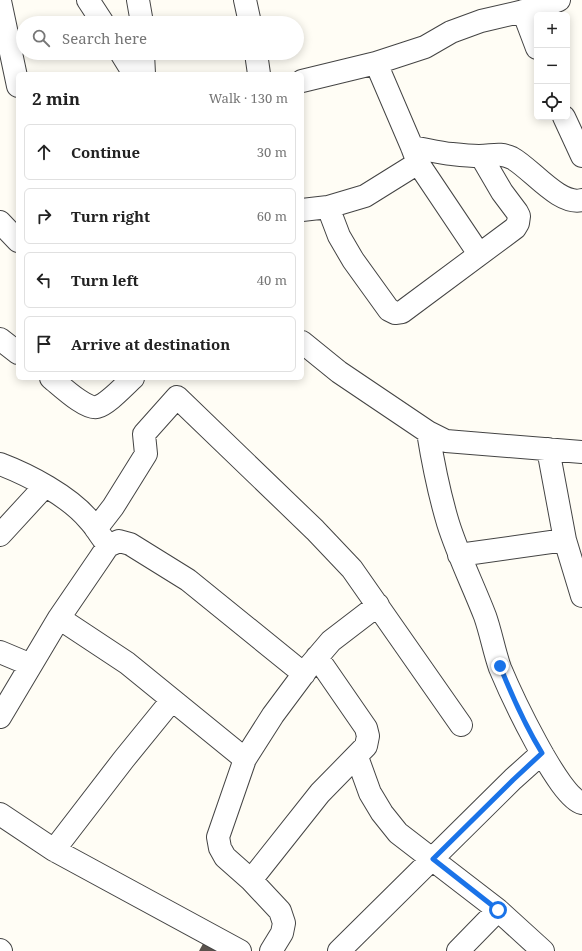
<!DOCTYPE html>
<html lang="en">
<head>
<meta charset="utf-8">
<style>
	:root { --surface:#fff; --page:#f2f2f2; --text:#222; --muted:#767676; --line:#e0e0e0 }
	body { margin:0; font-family:"Noto Serif",serif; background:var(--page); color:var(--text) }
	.controls { position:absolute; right:12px; top:12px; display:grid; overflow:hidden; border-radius:6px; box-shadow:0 2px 10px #0003 }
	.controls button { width:36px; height:36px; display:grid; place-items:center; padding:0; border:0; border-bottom:1px solid var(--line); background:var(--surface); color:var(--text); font:20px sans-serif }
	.stop { position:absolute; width:12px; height:12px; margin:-9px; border:3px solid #1a73e8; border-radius:50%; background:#fff }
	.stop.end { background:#1a73e8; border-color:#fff; box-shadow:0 1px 4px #0008 }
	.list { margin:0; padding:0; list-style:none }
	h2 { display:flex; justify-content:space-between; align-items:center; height:52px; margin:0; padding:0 16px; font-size:17px }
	h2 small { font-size:13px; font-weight:400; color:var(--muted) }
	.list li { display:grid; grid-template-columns:26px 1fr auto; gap:12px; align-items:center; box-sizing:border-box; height:56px; margin:0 8px 8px; padding:0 8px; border:1px solid var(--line); border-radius:6px }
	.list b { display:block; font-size:15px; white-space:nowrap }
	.list em { font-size:13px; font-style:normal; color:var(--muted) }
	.icon { flex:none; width:22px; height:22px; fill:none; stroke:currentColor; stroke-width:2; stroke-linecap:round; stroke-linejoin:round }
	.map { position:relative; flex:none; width:582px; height:951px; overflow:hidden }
	.search { position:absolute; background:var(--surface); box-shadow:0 2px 10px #0003; left:16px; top:16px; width:288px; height:44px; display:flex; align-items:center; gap:10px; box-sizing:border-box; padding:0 14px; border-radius:22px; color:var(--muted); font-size:15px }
	.panel { position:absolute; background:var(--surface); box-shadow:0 2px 10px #0003; left:16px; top:72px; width:288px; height:308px; border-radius:6px }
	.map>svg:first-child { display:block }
</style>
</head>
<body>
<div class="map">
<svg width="582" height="951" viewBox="0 0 582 951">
	<rect width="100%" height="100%" fill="#fffdf5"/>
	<path fill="#5a524d" d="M205 940 222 951H199Z"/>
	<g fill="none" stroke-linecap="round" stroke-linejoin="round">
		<g stroke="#444" stroke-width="24">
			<path id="minor" d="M88 0 103 23
				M138 0 142 23
				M245 0 250 23
				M0 1 18 86
				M523 11 537 48
				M121 53 134 74
				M143 53 144 74
				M256 53 259 74
				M376 63 412 147 418 163 479 254
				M302 81 376 63 425 47 451 32 481 21 541 7 559 0
				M564 117 582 156
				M412 147C425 149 439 153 452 154 461 155 470 156 479 156 493 156 499 152 512 158 531 168 559 206 582 200
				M328 207 339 236 353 260 389 310 395 313 402 312 515 228 518 223 519 216 517 212 502 192 481 156
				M302 210 328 207 365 196 418 163
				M0 222 18 241
				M0 339 18 353
				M302 342 339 372 428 432 446 441 582 452
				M51 378C60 385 86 410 97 407 108 404 124 386 133 378
				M428 432C433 463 439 493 448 523 458 555 473 585 485 616 491 633 494 651 500 668 510 692 559 798 582 803
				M548 449 565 540 582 596
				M0 464C29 475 69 496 89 520 95 526 99 534 104 540
				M96 529 113 507 146 454 144 434 177 397 315 530 352 569 461 725
				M0 535 45 486
				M459 555 565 540
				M59 618 127 663 245 759
				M0 652 31 665
				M0 717 59 618 100 558 108 546 119 541 130 544 188 580 304 674
				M357 757 370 793 382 813 398 833 498 910 543 951
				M0 814 54 850 240 951
				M54 850 124 759 172 700
				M251 880 320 793 366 746 368 736 366 728 317 657
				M0 950 1 951
				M271 951 282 933 284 923 280 911 251 880 225 857 220 848 218 837 245 759 273 715 308 668 331 641 378 605
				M339 951 513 779 542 753
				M458 951 498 910"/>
		</g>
		<use href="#minor" stroke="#fff" stroke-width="22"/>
	</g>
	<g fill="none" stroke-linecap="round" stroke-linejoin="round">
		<path stroke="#1a73e8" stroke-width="5" d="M498 910 433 859 513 780 542 753C525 725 512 696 500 666"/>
	</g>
</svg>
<div class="controls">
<button>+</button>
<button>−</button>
<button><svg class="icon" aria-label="locate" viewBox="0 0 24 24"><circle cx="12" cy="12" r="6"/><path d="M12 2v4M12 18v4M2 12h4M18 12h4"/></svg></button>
</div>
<div class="stop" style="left:498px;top:910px"></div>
<div class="stop end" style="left:500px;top:666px"></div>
<div class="search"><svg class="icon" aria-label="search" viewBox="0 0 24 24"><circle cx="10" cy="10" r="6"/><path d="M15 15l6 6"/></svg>Search here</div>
<section class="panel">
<h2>2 min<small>Walk · 130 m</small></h2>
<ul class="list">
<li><svg class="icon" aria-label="ahead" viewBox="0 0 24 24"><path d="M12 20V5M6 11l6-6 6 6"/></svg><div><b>Continue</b></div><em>30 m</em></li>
<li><svg class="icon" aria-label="right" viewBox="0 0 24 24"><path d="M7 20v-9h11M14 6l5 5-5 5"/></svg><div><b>Turn right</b></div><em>60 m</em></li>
<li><svg class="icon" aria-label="left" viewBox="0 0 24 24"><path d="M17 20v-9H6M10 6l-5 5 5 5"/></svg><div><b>Turn left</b></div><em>40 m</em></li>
<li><svg class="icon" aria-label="arrive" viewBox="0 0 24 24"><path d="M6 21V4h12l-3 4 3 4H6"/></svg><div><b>Arrive at destination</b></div></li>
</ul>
</section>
</div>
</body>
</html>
